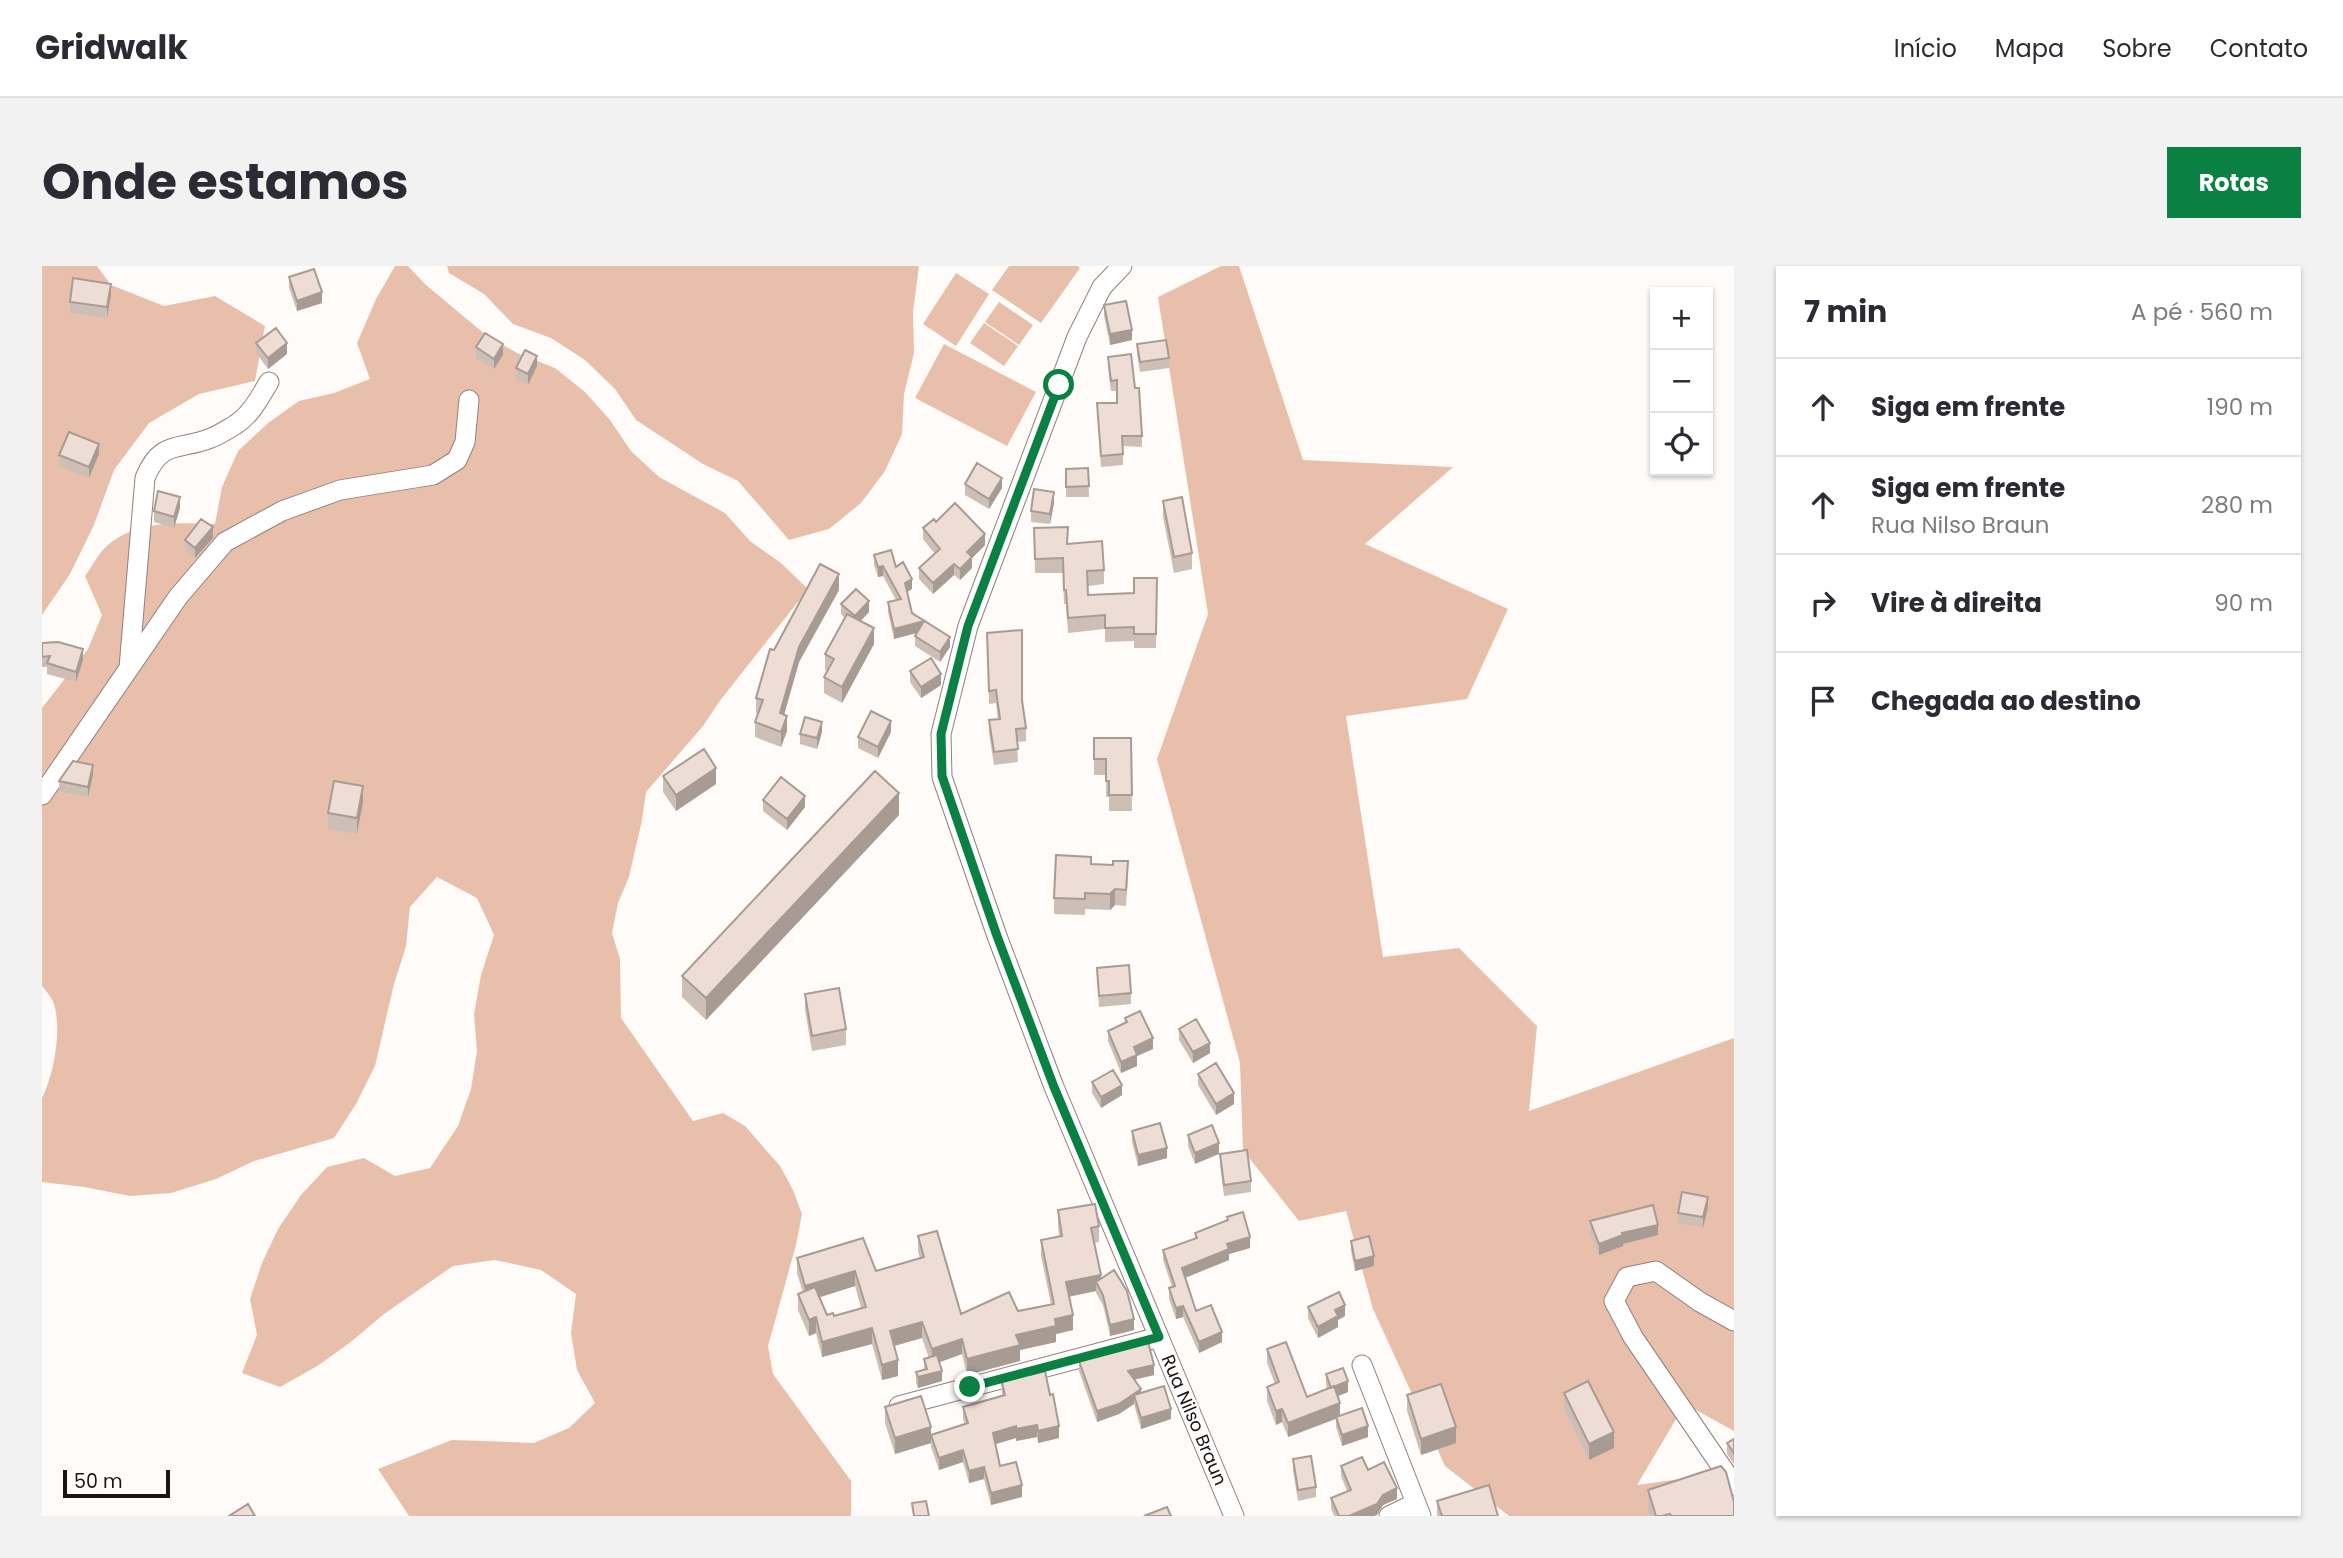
<!DOCTYPE html>
<html lang="pt">
<head>
<meta charset="utf-8">
<style>
	:root { --surface:#fff; --page:#f2f2f3; --text:#2b2b33; --muted:#7c7c81; --line:#e1e1e2; --accent:#0b8043 }
	body { margin:0; font-family:Poppins,sans-serif; background:var(--page); color:var(--text) }
	.controls { position:absolute; right:21px; top:21px; display:grid; overflow:hidden; border-radius:0px; box-shadow:0 2px 5px #0004 }
	.controls button { width:63px; height:63px; display:grid; place-items:center; padding:0; border:0; border-bottom:2px solid var(--line); background:var(--surface); color:var(--text); font:35px sans-serif }
	.scale { position:absolute; left:21px; bottom:18px; width:107px; box-sizing:border-box; padding-left:7px; border:4px solid #1b1512; border-top:0; font-size:19px; line-height:24px; white-space:nowrap; color:#1b1512; -webkit-text-stroke:5px #fff; paint-order:stroke }
	.stop { position:absolute; width:21px; height:21px; margin:-16px; border:5px solid #0b8043; border-radius:50%; background:#fff }
	.stop.end { background:#0b8043; border-color:#fff; box-shadow:0 2px 7px #0008 }
	.list { margin:0; padding:0; list-style:none }
	h2 { display:flex; justify-content:space-between; align-items:center; height:91px; margin:0; padding:0 28px; font-size:30px }
	h2 small { font-size:23px; font-weight:400; color:var(--muted) }
	.list li { display:grid; grid-template-columns:46px 1fr auto; gap:21px; align-items:center; box-sizing:border-box; height:98px; padding:0 28px; border-top:2px solid var(--line) }
	.list b { display:block; font-size:26px; white-space:nowrap }
	.list p { margin:0; font-size:23px; white-space:nowrap; color:var(--muted) }
	.list em { font-size:23px; font-style:normal; color:var(--muted) }
	.icon { flex:none; width:38px; height:38px; fill:none; stroke:currentColor; stroke-width:2; stroke-linecap:round; stroke-linejoin:round }
	.map { position:relative; flex:none; width:1692px; height:1250px; overflow:hidden; border-radius:0px }
	header { display:flex; align-items:center; gap:42px; box-sizing:border-box; height:98px; padding:0 35px; background:var(--surface); border-bottom:2px solid var(--line) }
	header strong { font-size:33px }
	nav { display:flex; gap:38px; margin-inline-start:auto; font-size:24px }
	.intro { display:flex; align-items:center; justify-content:space-between; box-sizing:border-box; height:168px; padding:0 42px }
	h1 { margin:0; font-size:49px }
	.button { padding:18px 32px; border-radius:0px; background:var(--accent); color:#fff; font-size:24px; font-weight:700 }
	main { display:flex; gap:42px; padding:0 42px }
	aside { flex:1; background:var(--surface); border-radius:0px; box-shadow:0 2px 5px #0004 }
	.map>svg:first-child { display:block }
</style>
</head>
<body>
<header>
<strong>Gridwalk</strong>
<nav><a>Início</a><a>Mapa</a><a>Sobre</a><a>Contato</a></nav>
</header>
<div class="intro"><h1>Onde estamos</h1><a class="button">Rotas</a></div>
<main>
<div class="map">
<svg width="1692" height="1250" viewBox="0 0 1692 1250">
	<rect width="100%" height="100%" fill="#fefbf9"/>
	<path fill="#e8bfab" d="M0 0H55L69 19 122 40 173 30 223 60 213 115 157 128 107 157 72 204 52 259 28 308 0 349Z
		M353 0H366L384 19 444 69 475 87 513 102 543 126 568 154 589 185 617 211 683 247 708 275 739 297 766 323 677 436 661 460 604 526 600 554 587 611 576 637 570 667 578 693 579 752 651 855 681 847 703 860 738 900 751 924 760 948 754 979 726 1080 731 1108 809 1215V1250H367L336 1203 410 1174 492 1177 527 1162 553 1137 535 1104 529 1067 534 1028 499 1004 453 994 411 1000 342 1048 310 1075 277 1099 238 1121 200 1107 215 1069 208 1033 220 997 236 963 259 929 285 901 322 892 353 910 388 902 416 860 429 823 435 785 432 748 439 709 452 669 435 632 395 611 368 641 364 680 352 718 333 800 314 838 292 872 212 895 174 913 129 927 88 930 42 921 0 916V832C12 808 20 765 12 738 10 732 4 725 0 720V442L46 383 60 349 43 310C50 301 57 286 66 279 96 254 136 257 173 258L180 221 196 185 226 157 257 135 292 127 328 113 315 77 334 33Z
		M405 0H877L871 46 872 87 862 128 860 168 843 205 819 237 787 263 747 274 696 215 661 198 594 154 573 123 543 94 509 72 471 58 442 28 407 7Z
		M967 0H1036L1038 2 999 57 950 24Z
		M1179 0H1197L1261 194 1411 201 1323 278 1466 343 1425 433 1304 450 1341 691 1417 682 1495 760 1487 845 1692 772V1165L1643 1138 1595 1219 1645 1212 1654 1250H1467L1403 1200 1331 1043 1304 945 1257 955 1201 884 1198 797 1115 493 1166 348 1116 31Z
		M914 7 947 28 914 80 881 58Z
		M957 36 991 59 977 79 943 56Z
		M942 57 976 80 962 100 928 77Z
		M902 78 994 126 965 180 873 132Z"/>
	<g fill="none" stroke-linecap="round" stroke-linejoin="round">
		<g stroke="#91817a" stroke-width="21">
			<path id="minor" d="M1080 0 1060 21 1035 71 926 360 899 468 900 511 955 670 1012 821 1192 1250
				M87 402 103 212C119 173 137 185 169 172 177 169 186 163 193 159 209 149 218 131 227 116
				M0 529 136 331 183 276 240 245 298 224 391 209 415 194 423 176 427 134
				M1692 1055 1658 1036 1614 1005 1585 1011 1572 1035 1591 1071 1692 1219
				M1320 1099 1379 1250
				M857 1140 1117 1071
				M1347 1250 1374 1237"/>
		</g>
		<use href="#minor" stroke="#fff" stroke-width="19"/>
	</g>
	<path fill="#cdbeb6" fill-rule="evenodd" d="M247 11 280 37 255 45 247 22Z
		M69 29 65 52 28 47V36Z
		M1062 39 1090 74 1068 79 1062 50Z
		M214 77 245 88 226 103 214 87Z
		M1095 78 1127 92V102L1098 106 1095 88Z
		M434 81 461 89 452 103 434 92Z
		M1066 91 1100 170V181L1081 180V199L1059 201 1055 137H1075V125H1069L1066 101Z
		M495 100 486 119 474 113V102Z
		M57 188 47 212 17 200V189Z
		M1046 202 1047 231H1024V203Z
		M923 218 960 222 947 243 923 229Z
		M1121 235 1150 287V303L1132 307 1121 251Z
		M1012 237 1008 258 989 256V245Z
		M138 242 132 262 112 256V245Z
		M894 256 943 279 930 292V302L918 314 912 309 891 328 877 313V302L893 288 881 273V262Z
		M992 262 1026 278 1062 304V318L1046 320V329L1092 327 1115 312 1114 382H1092V375L1063 376V363L1026 367 1024 338H1022L1021 307H993Z
		M171 272 153 292 143 284V274Z
		M832 289 854 301 870 323 865 326 870 347 908 381 898 396 873 380V370L874 367 852 373 846 346V336L854 334 841 310 836 311 832 299Z
		M797 324 757 396 742 449 745 465 739 481 713 471V456L716 448 714 447V432L732 384Z
		M799 338 827 346 818 355 832 378 800 437 782 427V411L785 405 783 404V388L803 352 799 348Z
		M945 367 980 434 984 462V475L975 476 976 496 952 499 947 467V454L956 453 954 437 947 438Z
		M0 377 41 394 34 416 5 408V401H0Z
		M868 405 899 419 879 432 868 416Z
		M780 466 775 483 758 478V468Z
		M849 466 836 492 816 482V471Z
		M1052 472H1089L1090 545H1067V531H1064V509H1052Z
		M51 509 46 531 17 525V515Z
		M621 510 674 518 634 545 621 526Z
		M721 534 763 541 745 564 721 545Z
		M321 536 315 568 286 563V547Z
		M857 549 664 754 640 731V710Z
		M1049 598 1086 611 1084 640 1073 639 1068 644 1043 643V649L1012 648V632Z
		M1055 702 1089 727V738L1057 741Z
		M763 728 804 763V779L770 785 763 744Z
		M1083 752 1111 783 1095 790V800L1079 807 1066 775V765L1083 757Z
		M1137 763 1168 787 1151 797 1137 774Z
		M1156 808 1192 838 1174 849 1156 819Z
		M1050 816 1080 829 1059 842 1050 827Z
		M1170 859 1153 898 1146 880V869Z
		M1090 865 1125 892 1096 900 1090 876Z
		M1178 888 1209 915V926L1182 930 1178 898Z
		M1666 941 1661 962 1636 957V947Z
		M1016 944 1057 960V976L1052 977 1059 1013 1092 1064 1068 1070 1061 1039 1054 1027V1025L1027 1031 1031 1064 1014 1068V1076L978 1084V1095L925 1109 920 1088 897 1096 900 1115 876 1122 874 1117V1106L882 1104V1093L887 1092 880 1072 852 1080 856 1110 840 1114 830 1078 780 1091 774 1067 767 1070 756 1044V1028L761 1026 755 1008V992L834 1005 878 992 876 986V970L919 1048 976 1045 1009 1038 999 990V974L1017 970 1016 960ZM813 1020 819 1042 792 1050 785 1049 777 1031Z
		M1185 951 1208 982 1187 988V994L1143 1012 1154 1045 1180 1076 1157 1087 1141 1051 1134 1053 1127 1033V1022L1130 1021 1121 994V984L1153 973V967L1185 954Z
		M1548 955 1616 969 1581 978V980L1557 989 1548 966Z
		M1309 975 1332 1000 1313 1005 1309 985Z
		M1266 1041 1303 1050 1296 1054V1061L1276 1072 1266 1052Z
		M1225 1083 1265 1131 1285 1123 1284 1119V1108L1306 1126 1296 1130 1298 1149 1326 1171 1300 1180 1294 1161V1153L1246 1171 1240 1156 1234 1159 1225 1135V1121L1233 1118 1225 1097Z
		M1037 1095 1112 1109 1092 1114 1099 1127 1129 1153 1099 1163 1092 1138 1077 1148 1055 1156 1037 1105Z
		M959 1113 1017 1172 996 1177 995 1171 974 1175V1172L953 1178 958 1200 980 1231 949 1239 942 1213 927 1217 921 1196 897 1204 889 1181V1169L923 1158 921 1153V1141L960 1129Z
		M1522 1127 1572 1182 1547 1194 1522 1143Z
		M1365 1129 1414 1177 1379 1189 1365 1145Z
		M843 1141 889 1177 853 1188 843 1157Z
		M1692 1173V1198L1685 1188V1177Z
		M1251 1193 1274 1221V1231L1256 1235 1251 1204Z
		M1299 1200 1326 1204 1355 1233 1341 1239 1335 1249 1332 1250H1292L1289 1242V1232L1305 1225 1299 1210Z
		M1606 1224 1692 1250H1608L1606 1245Z
		M1395 1235 1456 1250H1395Z"/>
	<path fill="#a79b94" d="M69 18V29L65 52V41Z
		M280 26V37L255 45V35Z
		M1090 64V74L1068 79V68Z
		M245 77V88L226 103V92Z
		M461 78V89L452 103V93Z
		M495 90V100L486 119V108Z
		M57 178V188L47 212V201Z
		M960 212V222L947 243V233Z
		M1012 226V237L1008 258V248Z
		M138 231V242L132 262V251Z
		M171 261V272L153 292V282Z
		M943 268V279L930 292V302L918 314V303L925 286Z
		M912 298V309L891 328V317Z
		M841 300V310L836 311V301Z
		M797 308V324L757 396 738 463V447L757 381Z
		M870 313V323L863 327V317Z
		M827 335V346L813 361V350Z
		M882 355V365L852 373V363Z
		M832 362V378L800 437V421Z
		M908 371V381L898 396V386Z
		M41 383V394L34 416V406Z
		M899 408V419L879 432V421Z
		M745 450V465L739 481V466Z
		M849 455V466L836 492V481Z
		M780 456V466L775 483V472Z
		M51 499V509L46 531V521Z
		M674 502V518L634 545V529Z
		M321 520V536L315 568V552Z
		M857 527V549L664 754V732Z
		M763 530V541L745 564V553Z
		M1073 623V639L1068 644V628Z
		M1111 772V783L1095 790V800L1079 807V796L1092 781Z
		M1168 777V787L1151 797V786Z
		M1080 819V829L1059 842V831Z
		M1192 827V838L1174 849V838Z
		M1177 877V888L1153 898V887Z
		M1125 882V892L1096 900V889Z
		M1666 931V941L1661 962V951Z
		M1616 959V969L1581 978V980L1557 989V978L1580 967Z
		M1208 971V982L1187 988V994L1140 1013V1002L1185 978Z
		M1332 990V1000L1313 1005V995Z
		M813 1005V1020L763 1036V1020Z
		M1059 1009V1024L1054 1016V1025L1024 1031V1016Z
		M1303 1039V1050L1296 1054V1061L1276 1072V1061L1293 1044Z
		M1141 1040V1051L1134 1053V1042Z
		M1031 1049V1064L1014 1068V1076L978 1084V1095L925 1109V1093L974 1069 1013 1053Z
		M774 1051V1067L767 1070V1054Z
		M1092 1053V1064L1068 1070V1059Z
		M880 1056V1072L848 1081V1065Z
		M830 1062V1078L780 1091V1076Z
		M1180 1066V1076L1157 1087V1076Z
		M920 1073V1088L890 1099V1083Z
		M856 1094V1110L840 1114V1099Z
		M1112 1099V1109L1086 1115V1105Z
		M900 1105V1115L876 1122V1111Z
		M1306 1115V1126L1289 1133V1122Z
		M1099 1123V1133L1092 1129V1138L1077 1148 1055 1156V1145Z
		M1298 1137V1151L1246 1171V1157Z
		M1129 1143V1153L1099 1163V1152Z
		M1240 1143V1156L1234 1159V1145Z
		M995 1159V1171L974 1175V1163Z
		M974 1160V1172L951 1179V1167Z
		M1017 1160V1172L996 1177V1165Z
		M1326 1160V1171L1300 1180V1169Z
		M889 1161V1177L853 1188V1172Z
		M1414 1161V1177L1379 1189V1173Z
		M1572 1166V1182L1547 1194V1178Z
		M921 1184V1196L897 1204V1192Z
		M942 1201V1213L927 1217V1205Z
		M980 1219V1231L949 1239V1227Z
		M1355 1222V1233L1341 1239 1335 1249 1332 1250H1307L1341 1229Z"/>
	<path fill="#eeddd4" stroke="#a79b94" stroke-width="2" d="M272 3 280 26 255 35 247 11Z
		M31 12 69 18 65 41 28 36Z
		M1084 35 1090 64 1068 68 1062 39Z
		M234 62 245 77 226 92 214 77Z
		M443 67 461 78 452 93 434 81Z
		M1124 74 1127 92 1098 96 1095 78Z
		M483 84 495 90 486 108 474 102Z
		M1089 88 1093 122H1097L1100 170H1080L1081 188 1059 190 1055 137H1075V114L1069 115 1066 91Z
		M27 166 57 178 47 201 17 189Z
		M935 197 960 212 947 233 923 218Z
		M1046 202 1047 220 1024 221V203Z
		M992 223 1012 226 1008 248 989 245Z
		M116 225 138 231 132 251 112 245Z
		M1140 231 1150 287 1132 291 1121 235Z
		M913 237 943 268 925 286 930 291 918 303 912 298 891 317 877 302 898 283 881 262 892 253 894 256Z
		M159 253 171 261 153 282 143 274Z
		M1026 261 1025 278 1060 275 1062 304 1045 305 1046 329 1092 327V312H1115L1114 368H1092V361L1063 362V349L1026 352 1024 324H1022L1021 292 993 293 992 262Z
		M849 284 854 301 861 296 870 313 863 317 870 347 908 371 898 386 873 370 882 355 852 363 846 336 859 333 841 300 836 301 832 289Z
		M778 298 797 308 757 381 738 447 745 450 739 466 713 456 721 434 714 432 728 383 732 384Z
		M814 323 827 335 813 350 799 338Z
		M805 348 832 362 800 421 782 411 792 393 783 388Z
		M980 364V434L984 462 974 463 976 483 952 486 947 454 958 453 954 424 947 425 945 367Z
		M16 376 41 383 34 406 5 397 8 390 0 391V377Z
		M889 392 899 408 879 421 868 405Z
		M829 445 849 455 836 481 816 471Z
		M763 451 780 456 775 472 758 468Z
		M1052 472H1089L1090 529H1067V515H1064V493H1052Z
		M662 483 674 502 634 529 621 510Z
		M31 495 51 499 46 521 17 515Z
		M833 505 857 527 664 732 640 710Z
		M739 511 763 530 745 553 721 534Z
		M292 515 321 520 315 552 286 547Z
		M1014 589 1049 591V598L1071 599V595H1086L1084 624 1073 623 1068 628 1043 627V633L1012 632Z
		M1087 699 1089 727 1057 730 1055 702Z
		M797 722 804 763 770 770 763 728Z
		M1098 745 1111 772 1092 781 1095 789 1079 796 1066 765 1085 756 1083 752Z
		M1154 753 1168 777 1151 786 1137 763Z
		M1174 797 1192 827 1174 838 1156 808Z
		M1071 804 1080 819 1059 831 1050 816Z
		M1118 857 1125 882 1096 889 1090 865Z
		M1170 859 1177 877 1153 887 1146 869Z
		M1205 884 1209 915 1182 919 1178 888Z
		M1640 926 1666 931 1661 951 1636 947Z
		M1053 938 1057 960 1049 962 1059 1009 1024 1016 1031 1049 1013 1053 1014 1060 974 1069 978 1079 925 1093 920 1073 890 1083 880 1056 848 1065 856 1094 840 1099 830 1062 780 1076 774 1051 767 1054 756 1028 773 1021 785 1049 791 1047 792 1050 824 1041 813 1005 763 1020 755 992 821 972 834 1005 882 991 876 970 895 965 919 1048 967 1026 976 1045 1012 1038 999 974 1020 970 1016 944Z
		M1611 939 1616 959 1580 967 1581 969 1557 978 1548 955Z
		M1201 946 1208 971 1185 978 1187 983 1140 1002 1154 1045 1169 1039 1180 1066 1157 1076 1141 1040 1134 1042 1127 1022 1133 1020 1121 984 1155 972 1153 967 1186 954 1185 951Z
		M1327 970 1332 990 1313 995 1309 975Z
		M1072 1004 1085 1025 1092 1053 1068 1059 1061 1029 1054 1016Z
		M1297 1026 1303 1039 1293 1044 1296 1050 1276 1061 1266 1041Z
		M1106 1076 1112 1099 1086 1105 1099 1123 1077 1138 1055 1145 1037 1095Z
		M1244 1076 1265 1131 1292 1120 1298 1137 1246 1157 1240 1143 1234 1145 1225 1121 1237 1116 1225 1083Z
		M895 1089 900 1105 876 1111 874 1106 885 1103 882 1093Z
		M1301 1102 1306 1115 1289 1122 1284 1108Z
		M1003 1105 1008 1129 1011 1128 1017 1160 996 1165 995 1159 974 1163V1160L951 1167 958 1200 974 1196 980 1219 949 1227 942 1201 927 1205 921 1184 897 1192 889 1169 926 1157 921 1141 963 1129 959 1113 987 1106 988 1109Z
		M1546 1115 1572 1166 1547 1178 1522 1127Z
		M1399 1118 1414 1161 1379 1173 1365 1129Z
		M1122 1120 1129 1143 1099 1152 1092 1129Z
		M879 1130 889 1161 853 1172 843 1141Z
		M1320 1142 1326 1160 1300 1169 1294 1151Z
		M1692 1173V1187L1685 1177Z
		M1269 1190 1274 1221 1256 1224 1251 1193Z
		M1320 1191 1326 1204 1342 1196 1355 1222 1341 1229 1335 1238 1307 1250H1297L1289 1232 1309 1224 1299 1200Z
		M1679 1200 1684 1206 1692 1236V1250H1629L1628 1248 1620 1250H1614L1606 1224Z
		M1447 1219 1456 1250H1400L1395 1235Z
		M884 1235 887 1250H872L870 1237Z
		M206 1238 213 1250H187Z
		M1125 1241 1129 1250H1102Z"/>
	<g fill="none" stroke-linecap="round" stroke-linejoin="round">
		<path stroke="#0b8043" stroke-width="9" d="M928 1121 1117 1071 1012 821 955 670 900 510 899 468 926 360 1017 119"/>
	</g>
	<g text-anchor="middle" stroke-width="5" stroke-linejoin="round" paint-order="stroke">
		<g font-size="18" fill="#1b1512" stroke="#fff">
			<text transform="translate(1152 1154) rotate(67)" y="6">Rua Nilso Braun</text>
		</g>
	</g>
</svg>
<div class="controls">
<button>+</button>
<button>−</button>
<button><svg class="icon" aria-label="locate" viewBox="0 0 24 24"><circle cx="12" cy="12" r="6"/><path d="M12 2v4M12 18v4M2 12h4M18 12h4"/></svg></button>
</div>
<div class="scale">50 m</div>
<div class="stop" style="left:1017px;top:119px"></div>
<div class="stop end" style="left:928px;top:1121px"></div>
</div>
<aside>
<h2>7 min<small>A pé · 560 m</small></h2>
<ul class="list">
<li><svg class="icon" aria-label="ahead" viewBox="0 0 24 24"><path d="M12 20V5M6 11l6-6 6 6"/></svg><div><b>Siga em frente</b></div><em>190 m</em></li>
<li><svg class="icon" aria-label="ahead" viewBox="0 0 24 24"><path d="M12 20V5M6 11l6-6 6 6"/></svg><div><b>Siga em frente</b><p>Rua Nilso Braun</p></div><em>280 m</em></li>
<li><svg class="icon" aria-label="right" viewBox="0 0 24 24"><path d="M7 20v-9h11M14 6l5 5-5 5"/></svg><div><b>Vire à direita</b></div><em>90 m</em></li>
<li><svg class="icon" aria-label="arrive" viewBox="0 0 24 24"><path d="M6 21V4h12l-3 4 3 4H6"/></svg><div><b>Chegada ao destino</b></div></li>
</ul>
</aside>
</main>
</body>
</html>
